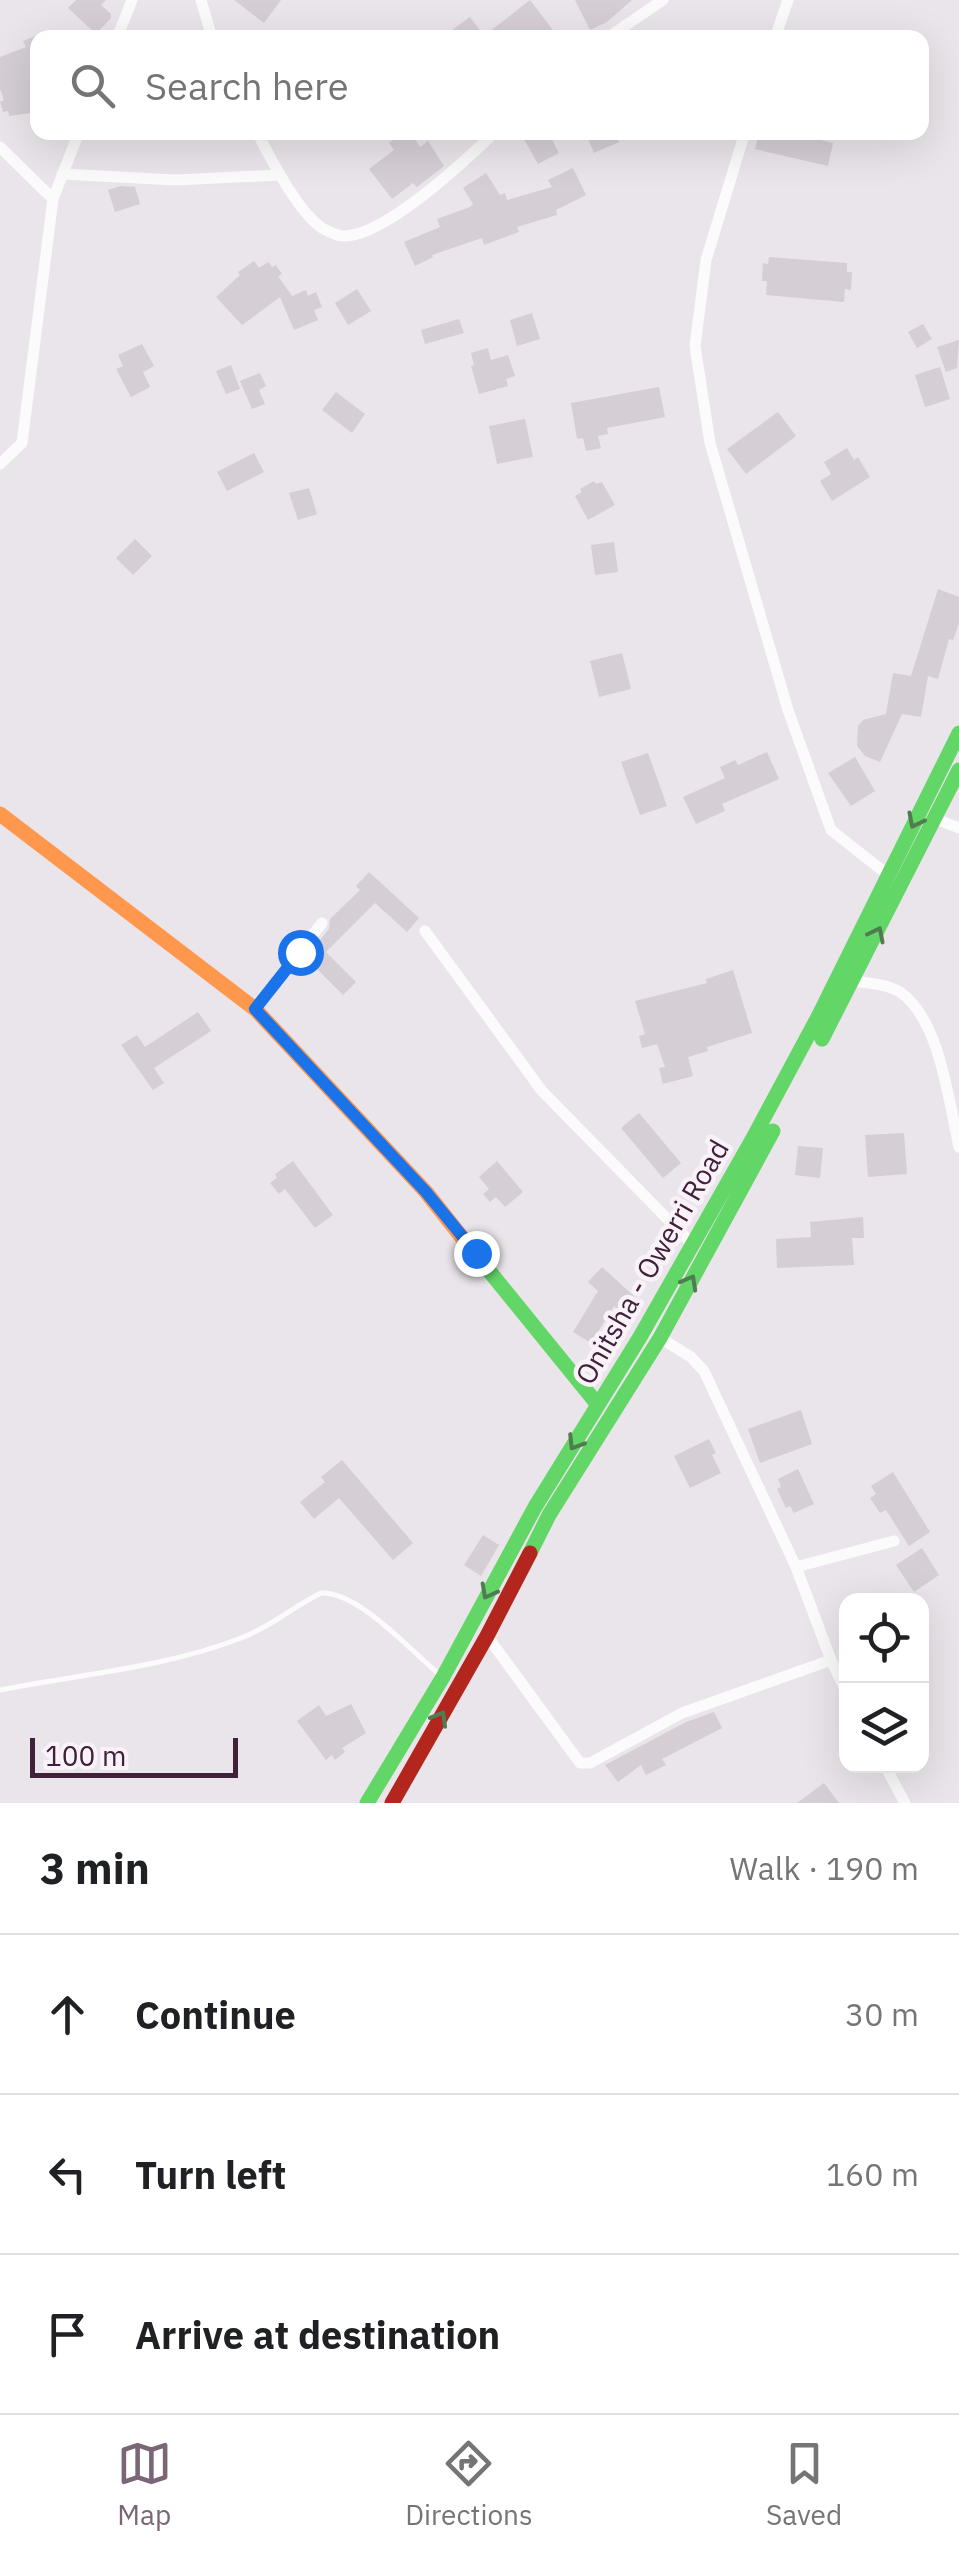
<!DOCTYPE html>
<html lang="en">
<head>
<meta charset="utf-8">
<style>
	:root { --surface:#fff; --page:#f6f6f6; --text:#202124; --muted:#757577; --line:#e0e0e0; --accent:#7b6677 }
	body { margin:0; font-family:"IBM Plex Sans",sans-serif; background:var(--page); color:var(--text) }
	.controls { position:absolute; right:30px; bottom:30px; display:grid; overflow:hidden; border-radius:20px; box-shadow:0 10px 40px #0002 }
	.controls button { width:90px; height:90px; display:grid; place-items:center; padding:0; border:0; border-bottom:2px solid var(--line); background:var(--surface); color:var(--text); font:50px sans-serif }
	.scale { position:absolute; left:30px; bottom:25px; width:208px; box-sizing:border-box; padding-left:10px; border:5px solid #3f2139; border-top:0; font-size:28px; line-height:35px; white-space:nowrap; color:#3f2139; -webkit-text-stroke:8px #f9f2f9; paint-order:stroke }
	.stop { position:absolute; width:30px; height:30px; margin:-22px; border:8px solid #1a73e8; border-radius:50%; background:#fff }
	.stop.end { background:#1a73e8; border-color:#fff; box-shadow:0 2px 10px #0008 }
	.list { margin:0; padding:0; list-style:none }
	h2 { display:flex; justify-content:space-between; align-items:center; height:130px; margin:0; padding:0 40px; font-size:42px }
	h2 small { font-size:32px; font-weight:400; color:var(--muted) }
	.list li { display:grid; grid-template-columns:65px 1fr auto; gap:30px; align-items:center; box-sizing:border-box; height:160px; padding:0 40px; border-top:2px solid var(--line) }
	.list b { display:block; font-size:38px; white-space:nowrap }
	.list em { font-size:32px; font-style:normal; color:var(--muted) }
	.icon { flex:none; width:55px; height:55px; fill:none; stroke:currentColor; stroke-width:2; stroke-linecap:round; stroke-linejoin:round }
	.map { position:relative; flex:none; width:959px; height:1803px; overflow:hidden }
	.search { position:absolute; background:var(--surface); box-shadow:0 10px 40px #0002; left:30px; right:30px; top:30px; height:110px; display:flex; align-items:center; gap:25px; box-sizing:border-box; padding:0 35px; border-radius:20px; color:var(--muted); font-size:38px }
	.sheet { height:610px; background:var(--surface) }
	nav { display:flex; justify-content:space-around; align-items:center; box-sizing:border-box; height:140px; border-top:2px solid var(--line); background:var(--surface); font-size:28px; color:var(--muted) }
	nav a { display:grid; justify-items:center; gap:5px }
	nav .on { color:var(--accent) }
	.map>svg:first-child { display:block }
</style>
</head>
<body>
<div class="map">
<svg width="959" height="1803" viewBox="0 0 959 1803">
	<rect width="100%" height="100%" fill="#eae5ea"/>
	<path fill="#d5ced5" d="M76 0H106L101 5 111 14V18L96 34 68 8Z
		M234 0H281L264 23Z
		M530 0 559 38H441L470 17 484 36Z
		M575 0H632L607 22 590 30Z
		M38 35V112L9 116 8 111 3 112 0 102 4 100 0 89V57L26 47 23 41Z
		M404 132H410L420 147 428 141 444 166 417 187 413 183 392 199 369 169 394 150 389 143Z
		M520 132H548L559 153 538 164Z
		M585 132H615L619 142 594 153Z
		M759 132H788L833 143 828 166 755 149Z
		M573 168 586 195 556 210 557 215 517 227 519 232 484 245 482 238 432 255 433 257 415 266 404 242 440 227 437 219 470 207 473 204 463 188 486 173 500 195 505 193 507 200 552 187 548 180Z
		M120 186 135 187 140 204 115 212 108 190Z
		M769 257 847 263V272H852L851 290 845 289 844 302 766 295 767 281H762L763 263 768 264Z
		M254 261 259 268 268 262 272 267 276 265 282 274 278 276 292 296 306 290 308 296 316 292 322 307 314 310 318 320 294 330 280 297 242 325 216 297 240 275 238 272Z
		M357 289 371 311 348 325 335 303Z
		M532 313 540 339 517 346 510 320Z
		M459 319 464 333 425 344 421 330Z
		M923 324 932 339 917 348 908 332Z
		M959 340 957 368 946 372 937 347Z
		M142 344 154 366 143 372 150 387 131 397 116 369 123 366 118 355Z
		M488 348 491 360 508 355 515 376 506 379 508 386 479 394 471 366 474 365 471 353Z
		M231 365 240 389 226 394 216 371Z
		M940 367 950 399 925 407 915 375Z
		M260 373 266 386 259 390 265 404 252 409 240 381Z
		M659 387 665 417 607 428 608 434 598 436 601 448 586 451 583 438 577 439 571 403Z
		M336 392 365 414 352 433 322 410Z
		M778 412 796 436 746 474 727 449Z
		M525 419 533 457 497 464 489 426Z
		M847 448 854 460 858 457 870 477 832 501 820 481 831 474 824 462Z
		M254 453 264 472 227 491 217 472Z
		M594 481 596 484 602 482 615 505 588 520 575 496 582 492 580 489Z
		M309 488 317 514 298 520 289 493Z
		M135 539 152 556 133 575 116 558Z
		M614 542 618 572 595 575 591 545Z
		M938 589 959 597V623L953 640 949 639 938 679 928 676 921 717 902 714 880 762 865 756 857 746 858 726 863 720 886 714 893 673 911 676Z
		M622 653 631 689 599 697 590 661Z
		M767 752 779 779 722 804 725 811 696 824 683 797 725 778 720 767 735 760 738 765Z
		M648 753 667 806 640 815 621 762Z
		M855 757 875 791 851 806 828 773Z
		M369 872 419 918 407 932 375 903 326 952 356 982 343 995 306 958 329 929 330 919 360 890 356 886Z
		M733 970 752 1033 707 1047 708 1051 688 1057 693 1076 663 1084 659 1068 665 1067 657 1044 642 1048 639 1036 645 1034 635 1001 707 983 706 979Z
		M198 1012 211 1031 154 1068 164 1083 153 1090 121 1045 137 1035 145 1047Z
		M639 1113 681 1163 663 1178 621 1128Z
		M904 1133 907 1174 868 1177 865 1135Z
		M798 1146 823 1148 820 1178 795 1175Z
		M293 1161 333 1215 315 1228 285 1189 279 1194 270 1183 277 1178 275 1174Z
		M497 1161 523 1192 505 1207 496 1197 490 1202 483 1194 489 1189 479 1177Z
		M863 1217 864 1238H852L854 1265 777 1268 776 1239 811 1237 810 1222Z
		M602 1267 635 1297 621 1313 614 1306 591 1343 573 1332 598 1291 588 1282Z
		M801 1410 812 1444 760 1463 748 1429Z
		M709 1439 716 1453 712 1455 721 1473 690 1488 674 1456Z
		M342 1460 413 1543 393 1560 339 1498 314 1519 300 1502 325 1482 321 1477Z
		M798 1469 814 1504 794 1513 790 1506 786 1508 777 1489 781 1487 778 1479Z
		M893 1472 930 1532 909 1546 886 1510 880 1513 870 1498 876 1494 871 1486Z
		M483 1535 499 1545 481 1576 464 1565Z
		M922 1548 939 1575 914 1592 896 1565Z
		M351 1704 366 1733 342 1748 345 1752 335 1760 332 1755 326 1760 297 1721 319 1705 326 1716Z
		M714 1712 722 1728 662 1759 666 1765 646 1775 641 1765 618 1782 605 1765 686 1722Z
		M824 1783 839 1803H797Z"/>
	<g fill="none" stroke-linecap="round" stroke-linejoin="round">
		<path stroke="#fcfbfc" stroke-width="5" d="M0 1690C80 1674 164 1668 241 1638 271 1627 294 1606 321 1593 358 1591 411 1651 440 1675"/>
		<path stroke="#fcfbfc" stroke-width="11" d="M201 0 212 38
			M117 38 132 0
			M607 38 663 0
			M775 38 788 0
			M257 132C270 158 298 212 322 228 327 231 338 236 343 236 384 237 466 160 495 132
			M745 132 706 260 695 346 710 443 788 710 831 830 888 875
			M0 147 53 199
			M62 174 176 180 278 175
			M0 464 22 443 53 199 79 132
			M936 819 959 828
			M425 931 542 1091 693 1245
			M853 981C868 983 887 984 900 992 940 1019 949 1103 959 1147
			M255 1009 322 923
			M660 1338 691 1357 704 1371 796 1567 831 1660 846 1691
			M796 1567 894 1541
			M487 1636 580 1763H590L682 1713 831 1660
			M885 1766 905 1803"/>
		<path stroke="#63d668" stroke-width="15" d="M822 1039 959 770
			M464 1240 598 1405
			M530 1553 549 1515 660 1338 773 1131
			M367 1803 443 1677 535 1507 640 1337 752 1140 818 1017 959 733"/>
		<path stroke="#ff974d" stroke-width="15" d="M0 814 255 1009 426 1192 464 1240"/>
		<path stroke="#b3261e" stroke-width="15" d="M392 1803 487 1636 530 1553"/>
	</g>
	<defs><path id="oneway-chevron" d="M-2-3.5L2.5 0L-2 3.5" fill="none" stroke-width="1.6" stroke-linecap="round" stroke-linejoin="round" transform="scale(2.5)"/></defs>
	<g stroke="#517c50">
		<use href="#oneway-chevron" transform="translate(915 821) rotate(117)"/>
		<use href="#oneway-chevron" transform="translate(877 934) rotate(-63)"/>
		<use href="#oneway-chevron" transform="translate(690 1282) rotate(-61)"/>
		<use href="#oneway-chevron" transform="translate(575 1443) rotate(122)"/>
		<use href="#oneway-chevron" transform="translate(488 1592) rotate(118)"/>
		<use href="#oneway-chevron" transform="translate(440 1718) rotate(-60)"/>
	</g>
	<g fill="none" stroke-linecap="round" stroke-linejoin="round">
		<path stroke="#1a73e8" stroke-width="12" d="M300 952 255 1009 426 1192 476 1253"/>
	</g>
	<g text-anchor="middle" stroke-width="9" stroke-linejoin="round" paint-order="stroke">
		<g font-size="28" fill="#3f2139" stroke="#f9f2f9">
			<text transform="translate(652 1262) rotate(-60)" y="10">Onitsha - Owerri Road</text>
		</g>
	</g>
</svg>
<div class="controls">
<button><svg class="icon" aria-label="locate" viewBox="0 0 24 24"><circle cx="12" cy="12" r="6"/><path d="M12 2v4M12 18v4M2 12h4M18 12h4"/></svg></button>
<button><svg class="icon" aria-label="layers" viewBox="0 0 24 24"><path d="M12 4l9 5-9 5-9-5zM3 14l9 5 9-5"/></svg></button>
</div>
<div class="scale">100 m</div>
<div class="stop" style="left:300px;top:952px"></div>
<div class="stop end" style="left:476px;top:1253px"></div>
<div class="search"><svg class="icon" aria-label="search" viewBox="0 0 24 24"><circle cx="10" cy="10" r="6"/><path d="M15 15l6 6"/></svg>Search here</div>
</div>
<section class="sheet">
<h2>3 min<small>Walk · 190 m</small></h2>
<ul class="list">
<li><svg class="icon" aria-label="ahead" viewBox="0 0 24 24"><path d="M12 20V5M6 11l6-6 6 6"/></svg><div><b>Continue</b></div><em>30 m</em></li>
<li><svg class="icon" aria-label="left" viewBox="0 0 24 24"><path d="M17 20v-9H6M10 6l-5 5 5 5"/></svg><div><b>Turn left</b></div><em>160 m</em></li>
<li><svg class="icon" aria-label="arrive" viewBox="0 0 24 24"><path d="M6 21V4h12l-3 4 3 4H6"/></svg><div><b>Arrive at destination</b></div></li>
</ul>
</section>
<nav>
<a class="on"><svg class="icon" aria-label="map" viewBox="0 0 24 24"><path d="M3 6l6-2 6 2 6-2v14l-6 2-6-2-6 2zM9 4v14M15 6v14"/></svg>Map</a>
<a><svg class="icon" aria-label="directions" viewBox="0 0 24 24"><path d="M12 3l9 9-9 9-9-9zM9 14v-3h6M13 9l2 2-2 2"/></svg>Directions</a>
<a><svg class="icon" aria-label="saved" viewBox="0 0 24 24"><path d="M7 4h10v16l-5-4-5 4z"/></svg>Saved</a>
</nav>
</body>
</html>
